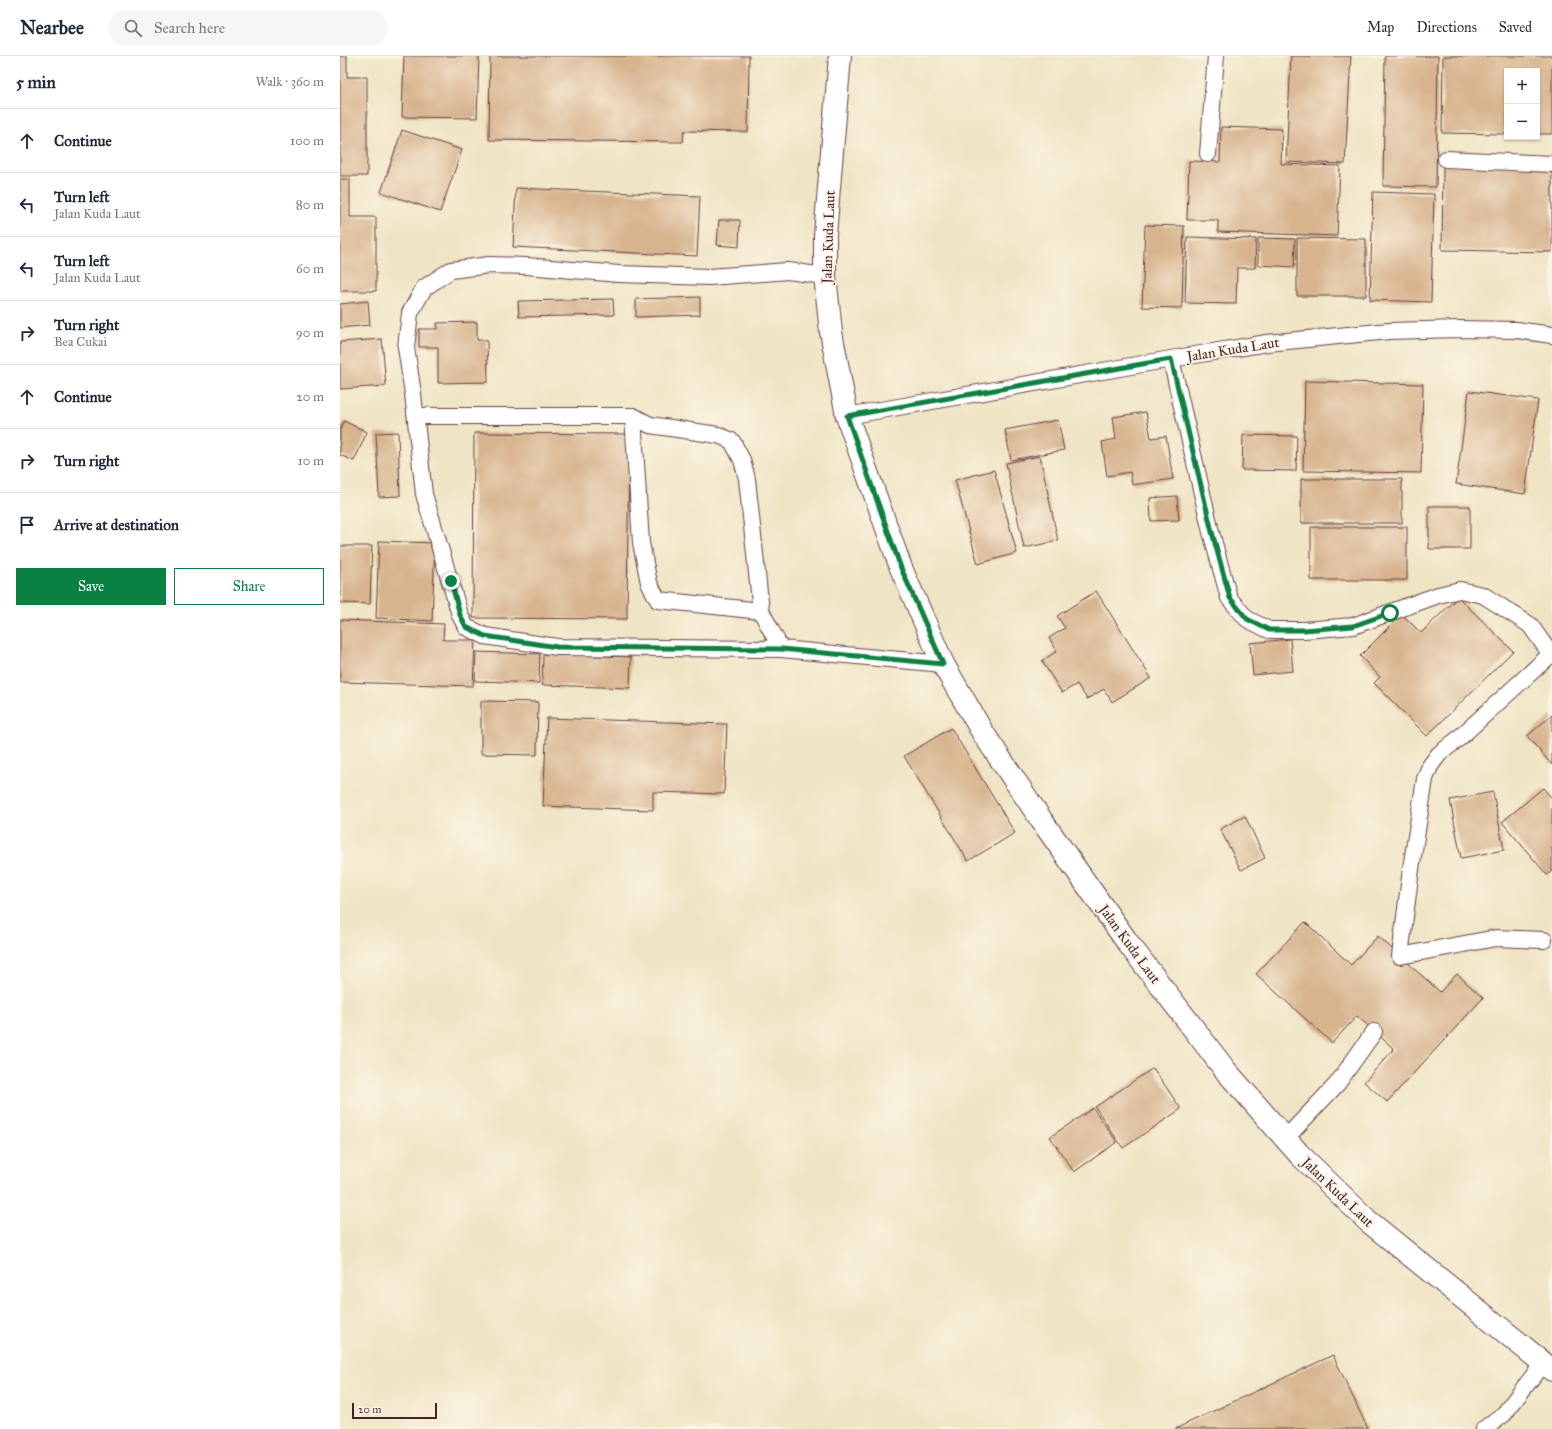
<!DOCTYPE html>
<html lang="en">
<head>
<meta charset="utf-8">
<style>
	:root { --surface:#fff; --page:#f6f6f7; --text:#1f2937; --muted:#747a83; --line:#e0e1e3; --accent:#0b8043 }
	body { margin:0; font-family:"IM FELL Great Primer",serif; background:var(--page); color:var(--text) }
	.controls { position:absolute; right:12px; top:12px; display:grid; overflow:hidden; border-radius:0px; box-shadow:0 1px 3px #0004 }
	.controls button { width:36px; height:36px; display:grid; place-items:center; padding:0; border:0; border-bottom:1px solid var(--line); background:var(--surface); color:var(--text); font:20px sans-serif }
	.scale { position:absolute; left:12px; bottom:10px; width:85px; box-sizing:border-box; padding-left:4px; border:2px solid #4a1f2b; border-top:0; font-size:11px; line-height:14px; white-space:nowrap; color:#4a1f2b; -webkit-text-stroke:3px #fcf5e5; paint-order:stroke }
	.stop { position:absolute; width:12px; height:12px; margin:-9px; border:3px solid #0b8043; border-radius:50%; background:#fff }
	.stop.end { background:#0b8043; border-color:#fff; box-shadow:0 1px 4px #0008 }
	.list { margin:0; padding:0; list-style:none }
	h2 { display:flex; justify-content:space-between; align-items:center; height:52px; margin:0; padding:0 16px; font-size:17px }
	h2 small { font-size:13px; font-weight:400; color:var(--muted) }
	.list li { display:grid; grid-template-columns:26px 1fr auto; gap:12px; align-items:center; box-sizing:border-box; height:64px; padding:0 16px; border-top:1px solid var(--line) }
	.list b { display:block; font-size:15px; white-space:nowrap }
	.list p { margin:0; font-size:13px; white-space:nowrap; color:var(--muted) }
	.list em { font-size:13px; font-style:normal; color:var(--muted) }
	.actions { display:flex; gap:8px; padding:12px 16px }
	.actions a { flex:1; padding:9px 0; border:1px solid var(--accent); border-radius:0px; text-align:center; font-size:14px; color:var(--accent) }
	.actions .main { background:var(--accent); color:#fff }
	.icon { flex:none; width:22px; height:22px; fill:none; stroke:currentColor; stroke-width:2; stroke-linecap:round; stroke-linejoin:round }
	.map { position:relative; flex:none; width:1212px; height:1373px; overflow:hidden }
	header { display:flex; align-items:center; gap:24px; box-sizing:border-box; height:56px; padding:0 20px; background:var(--surface); border-bottom:1px solid var(--line) }
	header strong { font-size:19px }
	nav { display:flex; gap:22px; margin-inline-start:auto; font-size:14px }
	.search { width:280px; height:36px; background:var(--page); display:flex; align-items:center; gap:10px; box-sizing:border-box; padding:0 14px; border-radius:22px; color:var(--muted); font-size:15px }
	main { display:flex }
	aside { flex:1; background:var(--surface) }
	.map>svg:first-child { display:block }
</style>
</head>
<body>
<header>
<strong>Nearbee</strong>
<div class="search"><svg class="icon" aria-label="search" viewBox="0 0 24 24"><circle cx="10" cy="10" r="6"/><path d="M15 15l6 6"/></svg>Search here</div>
<nav><a>Map</a><a>Directions</a><a>Saved</a></nav>
</header>
<main>
<aside>
<h2>5 min<small>Walk · 360 m</small></h2>
<ul class="list">
<li><svg class="icon" aria-label="ahead" viewBox="0 0 24 24"><path d="M12 20V5M6 11l6-6 6 6"/></svg><div><b>Continue</b></div><em>100 m</em></li>
<li><svg class="icon" aria-label="left" viewBox="0 0 24 24"><path d="M17 20v-9H6M10 6l-5 5 5 5"/></svg><div><b>Turn left</b><p>Jalan Kuda Laut</p></div><em>80 m</em></li>
<li><svg class="icon" aria-label="left" viewBox="0 0 24 24"><path d="M17 20v-9H6M10 6l-5 5 5 5"/></svg><div><b>Turn left</b><p>Jalan Kuda Laut</p></div><em>60 m</em></li>
<li><svg class="icon" aria-label="right" viewBox="0 0 24 24"><path d="M7 20v-9h11M14 6l5 5-5 5"/></svg><div><b>Turn right</b><p>Bea Cukai</p></div><em>90 m</em></li>
<li><svg class="icon" aria-label="ahead" viewBox="0 0 24 24"><path d="M12 20V5M6 11l6-6 6 6"/></svg><div><b>Continue</b></div><em>20 m</em></li>
<li><svg class="icon" aria-label="right" viewBox="0 0 24 24"><path d="M7 20v-9h11M14 6l5 5-5 5"/></svg><div><b>Turn right</b></div><em>10 m</em></li>
<li><svg class="icon" aria-label="arrive" viewBox="0 0 24 24"><path d="M6 21V4h12l-3 4 3 4H6"/></svg><div><b>Arrive at destination</b></div></li>
</ul>
<div class="actions"><a class="main">Save</a><a>Share</a></div>
</aside>
<div class="map">
<svg width="1212" height="1373" viewBox="0 0 1212 1373">
	<rect width="100%" height="100%" fill="#fcf5e5"/>
	<filter id="ink" filterUnits="userSpaceOnUse"><feTurbulence type="fractalNoise" baseFrequency=".025" numOctaves="2"/><feDisplacementMap in="SourceGraphic" scale="8" xChannelSelector="R" yChannelSelector="G"/><feConvolveMatrix kernelMatrix="1 2 1 2 8 2 1 2 1" color-interpolation-filters="sRGB"/></filter>
	<filter id="wash" filterUnits="userSpaceOnUse"><feTurbulence type="fractalNoise" baseFrequency=".012" numOctaves="4" result="noise"/><feDisplacementMap in="SourceGraphic" scale="16" xChannelSelector="R" yChannelSelector="G"/><feGaussianBlur stdDeviation="0.9" result="paint"/><feColorMatrix in="noise" values="0 0 0 0 0 0 0 0 0 0 0 0 0 0 0 0 0 1.4 0 .05"/><feComposite in="paint" operator="in"/></filter>
	<g filter="url(#wash)">
		<rect width="100%" height="100%" fill="#efe4c4"/>
		<g id="blocks">
			<path fill="#d7b48e" d="M0 0H7V21H27V120H0Z
				M64 0H139L137 62 62 61Z
				M150 0H409L408 76 344 75 343 86 149 84Z
				M951 0H1011L1005 108 946 106Z
				M1045 0H1098L1096 131 1043 130Z
				M1103 0H1212V78H1197V15H1167V78L1102 77Z
				M881 71 942 73 941 108 1000 110 997 180 878 176V164H847L849 105 880 106Z
				M62 74 122 94 100 156 41 136Z
				M1103 109 1212 110V196L1102 194Z
				M0 123H10V161H36V235H0Z
				M176 132 360 140 357 200 173 191Z
				M1033 136 1094 138 1091 246 1030 244Z
				M379 164H400L399 191 377 189Z
				M805 169 844 170 842 252 802 251Z
				M847 181 916 183 915 212H897L896 248 845 247Z
				M918 182 955 183 954 211 918 209Z
				M957 182 1026 183V240H957Z
				M360 241V259L296 261V243Z
				M273 243 274 259 179 261 178 245Z
				M28 245 30 269 0 272V248Z
				M137 266V284H147L148 326 98 327V291H79V273H98L97 267Z
				M42 283 46 330 0 333V286Z
				M965 325 1083 328 1081 417 963 415Z
				M1129 335 1198 344 1185 438 1116 428Z
				M806 356 811 382 826 380 833 423 792 429 790 416 767 420 762 386 776 383 773 361Z
				M718 364 724 394 671 404 665 374Z
				M4 365 27 376 14 405 0 399V374Z
				M58 376 60 440 39 441 36 377Z
				M134 377 289 378 287 563 133 562Z
				M903 379 957 380 956 415 902 414Z
				M700 400 718 485 684 492 666 407Z
				M654 414 677 497 638 508 615 424Z
				M961 423H1062V467H961Z
				M837 440 839 464 811 465 810 442Z
				M1089 450H1130V493H1089Z
				M971 471H1067V524H971Z
				M39 485 95 487 92 565 36 562Z
				M0 490H32L30 548 0 547Z
				M756 535 811 622 772 646 764 633 747 643 737 628 722 637 702 605 717 595 709 582 725 572 717 560Z
				M1118 541 1173 595 1087 680 1034 627 1040 621 1020 600 1062 558 1081 577Z
				M0 564 104 568 103 584H135L133 630 0 626Z
				M950 583 953 615 913 619 910 587Z
				M136 596 200 598 199 627 135 625Z
				M203 598 291 601 290 632 202 629Z
				M141 645 198 646 197 699 141 698Z
				M1212 659V709L1187 680Z
				M207 662 387 668 384 738 313 736V754L203 750Z
				M611 672 675 777 628 805 564 700Z
				M1203 732 1212 742V815L1207 819 1162 766Z
				M1153 736 1164 794 1121 802 1110 744Z
				M905 760 925 802 901 814 880 773Z
				M965 866 1011 909 1038 880 1100 936 1117 918 1143 942 1047 1046 1024 1026 1054 993 1017 960 992 987 916 918Z
				M813 1012 841 1053 783 1092 755 1051Z
				M753 1052 777 1086 734 1116 710 1081Z
				M993 1299 1028 1373H835Z"/>
		</g>
	</g>
	<g filter="url(#ink)">
		<use href="#blocks" fill-opacity="0" stroke="#633d42" stroke-width="1"/>
		<g fill="none" stroke-linecap="round" stroke-linejoin="round">
			<g stroke="#633d42" stroke-width="18">
				<path id="service" d="M868 98 876 0
					M1106 103 1212 108
					M485 220 448 215 369 221 279 218 187 210 149 209 111 214 84 232 70 257 66 291 73 338 84 438 120 559 126 571 145 580 217 591 441 593 603 608
					M831 303 871 476 889 542 907 563 929 574H964L1013 570 1098 539 1120 534 1143 539 1190 569 1212 600
					M76 360H293L310 369 378 379 392 385 402 404 407 423 421 555 441 593
					M293 360 301 487 309 527 318 544 421 555
					M507 360 831 303 927 287 1049 275 1118 273 1177 274 1212 279
					M1204 884 1156 882 1060 900 1071 813 1085 723 1090 710 1099 698 1118 683 1210 599
					M945 1083 997 1028 1034 976
					M1144 1373 1164 1358 1203 1307"/>
			</g>
			<g stroke="#633d42" stroke-width="24">
				<path id="minor" d="M500 0 485 179V220L491 276 507 360 561 512 603 608 643 677 702 765 788 887 886 1015 959 1098 1028 1165 1212 1314"/>
			</g>
			<use href="#service" stroke="#fff" stroke-width="16"/>
			<use href="#minor" stroke="#fff" stroke-width="22"/>
		</g>
	</g>
	<g fill="none" stroke-linecap="round" stroke-linejoin="round" filter="url(#ink)">
		<path stroke="#0b8043" stroke-width="5" d="M111 525 120 559 126 571 145 580 217 591 441 593 603 608 561 512 507 360 831 303 872 476 890 542 907 563 929 574H964L1013 570 1050 557"/>
	</g>
	<g text-anchor="middle" stroke-width="3.5" stroke-linejoin="round" paint-order="stroke">
		<g font-size="14" fill="#4a1f2b" stroke="#fcf5e5">
			<text transform="translate(488 181) rotate(-88)" y="5">Jalan Kuda Laut</text>
			<text transform="translate(893 293) rotate(-9)" y="5">Jalan Kuda Laut</text>
			<text transform="translate(790 888) rotate(54)" y="5">Jalan Kuda Laut</text>
			<text transform="translate(998 1136) rotate(44)" y="5">Jalan Kuda Laut</text>
		</g>
	</g>
</svg>
<div class="controls">
<button>+</button>
<button>−</button>
</div>
<div class="scale">20 m</div>
<div class="stop" style="left:1050px;top:557px"></div>
<div class="stop end" style="left:111px;top:525px"></div>
</div>
</main>
</body>
</html>
